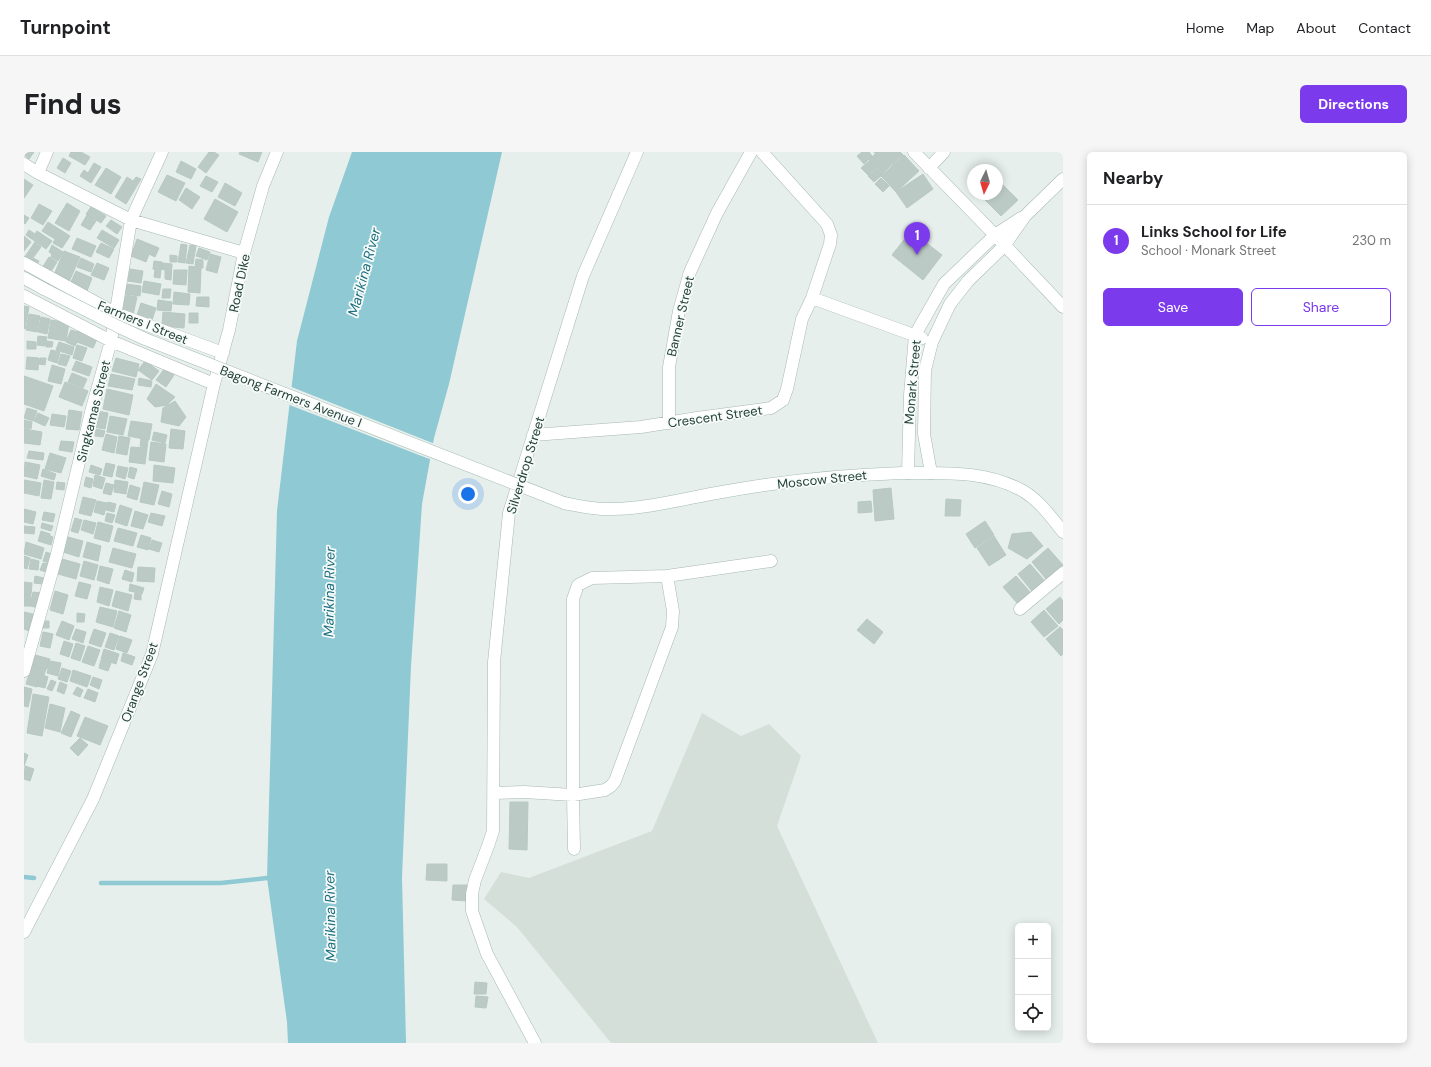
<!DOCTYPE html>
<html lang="en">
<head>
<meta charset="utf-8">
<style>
	:root { --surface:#fff; --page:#f6f6f6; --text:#202124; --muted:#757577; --line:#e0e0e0; --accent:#7c3aed }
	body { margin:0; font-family:"DM Sans",sans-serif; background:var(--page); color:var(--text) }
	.controls { position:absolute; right:12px; bottom:12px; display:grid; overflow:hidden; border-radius:6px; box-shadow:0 2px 10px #0003 }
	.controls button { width:36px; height:36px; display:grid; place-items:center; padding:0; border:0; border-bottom:1px solid var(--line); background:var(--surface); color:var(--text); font:20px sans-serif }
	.compass { position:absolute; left:943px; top:12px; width:36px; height:36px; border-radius:50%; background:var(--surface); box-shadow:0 2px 10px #0003; rotate:185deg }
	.you { position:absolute; left:444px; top:342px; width:14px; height:14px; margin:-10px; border:3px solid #fff; border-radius:50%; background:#1a73e8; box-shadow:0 0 0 6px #1a73e833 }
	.badge { display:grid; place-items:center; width:26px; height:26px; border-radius:50%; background:var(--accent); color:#fff; font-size:13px; font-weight:700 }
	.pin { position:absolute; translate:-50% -33px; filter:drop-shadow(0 1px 2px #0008) }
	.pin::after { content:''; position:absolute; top:21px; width:14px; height:12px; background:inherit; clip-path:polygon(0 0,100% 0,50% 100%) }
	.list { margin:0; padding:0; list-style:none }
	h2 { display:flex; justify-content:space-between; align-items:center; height:52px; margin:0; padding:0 16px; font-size:17px }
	h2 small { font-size:13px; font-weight:400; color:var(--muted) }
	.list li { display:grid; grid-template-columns:26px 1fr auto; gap:12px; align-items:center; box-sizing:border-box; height:72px; padding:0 16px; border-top:1px solid var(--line) }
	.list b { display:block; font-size:15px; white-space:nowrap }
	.list p { margin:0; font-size:13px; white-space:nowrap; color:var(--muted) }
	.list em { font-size:13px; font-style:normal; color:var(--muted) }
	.actions { display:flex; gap:8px; padding:12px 16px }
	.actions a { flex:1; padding:9px 0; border:1px solid var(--accent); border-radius:6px; text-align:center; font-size:14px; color:var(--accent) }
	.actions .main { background:var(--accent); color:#fff }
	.icon { flex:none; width:22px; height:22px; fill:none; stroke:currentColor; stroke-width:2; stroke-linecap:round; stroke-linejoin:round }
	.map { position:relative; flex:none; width:1039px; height:891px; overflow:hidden; border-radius:6px }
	header { display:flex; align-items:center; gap:24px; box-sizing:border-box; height:56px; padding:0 20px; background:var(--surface); border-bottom:1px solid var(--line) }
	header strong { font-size:19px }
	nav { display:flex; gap:22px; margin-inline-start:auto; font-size:14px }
	.intro { display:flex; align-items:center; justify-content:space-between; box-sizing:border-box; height:96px; padding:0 24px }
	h1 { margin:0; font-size:28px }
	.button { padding:10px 18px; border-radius:6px; background:var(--accent); color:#fff; font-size:14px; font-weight:700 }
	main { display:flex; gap:24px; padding:0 24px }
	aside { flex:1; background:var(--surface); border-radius:6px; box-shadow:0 2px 10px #0003 }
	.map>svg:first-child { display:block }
</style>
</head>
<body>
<header>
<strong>Turnpoint</strong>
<nav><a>Home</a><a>Map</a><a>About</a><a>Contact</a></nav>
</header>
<div class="intro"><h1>Find us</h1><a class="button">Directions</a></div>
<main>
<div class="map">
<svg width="1039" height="891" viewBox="0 0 1039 891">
	<rect width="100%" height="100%" fill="#e6efeb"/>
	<path fill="#d4dfda" d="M678 561 717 584 745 572 777 604 753 674 854 891H587L493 775 460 747 477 720 505 726 628 679Z"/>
	<path fill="#8ec9d4" d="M328 0H478L425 232 410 286 398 352 387 514 378 725 382 891H264L263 870 243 726 253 359 273 189 305 65Z"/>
	<path fill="#e6efeb" d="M265 234 411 292 408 308 263 252Z"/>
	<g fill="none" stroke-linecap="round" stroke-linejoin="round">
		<path stroke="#8ec9d4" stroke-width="4.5" d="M0 725 10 726
			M77 731H197L243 726"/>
	</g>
	<path fill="#bbcac4" stroke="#b8c9c2" d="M0 0H10L5 7 0 3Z
		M47 0H57L66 5 61 13 45 4Z
		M185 0H190L195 3 182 21 174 15Z
		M216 0H238L234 10 215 2Z
		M838 0H845L848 4 840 12 833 4Z
		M850 0H876L879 3 864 16Z
		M851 2 864 16 858 22 845 8Z
		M880 3 895 19 872 40 857 24Z
		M39 6 47 11 41 21 33 16Z
		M157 9 172 17 167 27 152 20Z
		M845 9 852 16 844 23 837 16Z
		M70 11 77 15 67 31 56 24 60 18 64 21Z
		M82 16 97 25 87 42 71 33Z
		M852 17 858 23 850 30 844 24Z
		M899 22 909 37 883 56 872 40Z
		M143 23 161 31 152 49 134 40Z
		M182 24 194 30 188 40 176 34Z
		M103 25 109 29 112 25 117 27 102 52 91 45Z
		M857 26 865 34 859 40 851 32Z
		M0 27 9 33 0 46Z
		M973 27 994 48 977 64 955 42H973Z
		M201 31 218 41 211 54 194 45Z
		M162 36 176 45 168 57 155 48Z
		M191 47 214 60 203 80 180 67Z
		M43 51 56 59 45 79 31 71Z
		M15 52 28 59 19 73 7 66Z
		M67 55 82 64 77 71 62 62Z
		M0 63 5 66 1 72 0 71Z
		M63 63 72 69 66 78 57 73Z
		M87 68 98 75 93 82 82 74Z
		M24 70 46 84 38 96 29 91 31 87 18 79Z
		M5 78 11 82 13 79 28 89 22 97 2 83Z
		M78 78 95 88 90 96 73 86Z
		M887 79 918 103 899 128 868 103Z
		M0 84 7 90 0 99Z
		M53 86 72 94 67 105 48 97Z
		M113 87 135 96 131 105 125 102 122 110 107 104Z
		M11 90 17 95 9 106 15 109 11 115 0 106Z
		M77 91 90 97 85 106 72 100Z
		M157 92 163 93 161 111 154 110Z
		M28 93 39 100 34 109 27 105 28 102 25 100Z
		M166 93 172 94 169 112 162 111Z
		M175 96 186 100 183 108 172 104Z
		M40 99 56 105 44 132 29 125Z
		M186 102 197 105 193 121 182 118Z
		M146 103 153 104V110H146Z
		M25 105 33 110 26 121 18 116Z
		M57 106 70 112 67 120 53 115Z
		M172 107 179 108V116H177L176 141 164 140 165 114 171 115Z
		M130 109 138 110 136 126 130 125 131 118 129 117Z
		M73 111 85 116 80 128 67 123Z
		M138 111 148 112 147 128 141 127V118L137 117Z
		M106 117 119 119 117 131 104 129Z
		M150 118H163L162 133 149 132Z
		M52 119 68 126 63 139 46 132Z
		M120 129 137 132 135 143 118 140Z
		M102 132 117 134 116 144 101 142Z
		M139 137H147L146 146H138Z
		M150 140 166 142 165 153 149 152Z
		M102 143 113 145 109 163 98 161Z
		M173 145H185V155L172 154Z
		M134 148 148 150 147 159 133 158Z
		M117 151 132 156 127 171 112 166Z
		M0 154 5 155 1 177 0 176Z
		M139 160 161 162 160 176 138 174Z
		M165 161H174V171H165Z
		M5 162 16 164 13 180 2 178Z
		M17 165 26 167 23 182 14 180Z
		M27 168 45 171 42 189 24 186Z
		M55 177 74 185 69 196 53 190 51 194 42 190 47 178 54 180Z
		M14 184 23 185 21 194 13 193Z
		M3 189 12 190V197H3Z
		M23 189 29 190 28 195H22Z
		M35 190 50 195 48 203 32 198Z
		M53 193 63 196 58 209 49 206Z
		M27 198 36 200 33 211 24 208Z
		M37 202 46 204 42 214 34 212Z
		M3 205 15 206 14 218 2 217Z
		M16 206H22L21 213 15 212Z
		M92 206 115 212 112 225 88 219Z
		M52 209 68 215 65 224 48 218Z
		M121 209 135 219 128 228 114 218Z
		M28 213 41 217 37 232 24 229Z
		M141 216 150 223 142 235 132 228Z
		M48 221 63 227 59 236 44 230Z
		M87 222 111 227 108 238 84 234Z
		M0 224 29 234 20 259 0 252Z
		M115 226 128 229 127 235 114 233Z
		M41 230 64 239 58 254 35 245Z
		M132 232 151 245 143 253 131 255 123 247Z
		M83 237 109 243 105 263 79 257Z
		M151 249 162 265 155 274 137 270 139 256Z
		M3 256 13 259 9 269 0 266Z
		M45 258 58 260 55 278 42 277Z
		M73 259 84 261 81 277 70 275Z
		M14 261 25 266 21 274 10 269Z
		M28 262 42 264 40 275 26 273Z
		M86 264 103 267 99 283 83 280Z
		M0 268 8 270 7 277 0 276Z
		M107 269 128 272 125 288 104 284Z
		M0 277 18 280 16 293 0 291Z
		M72 277 81 279 79 285 71 284Z
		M147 277 161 279 159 297 145 296Z
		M130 280 143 283 141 291 128 288Z
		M82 282 93 285 90 301 78 298Z
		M95 284 106 286 103 303 92 301Z
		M117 287 124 288 123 296 116 294Z
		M37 289 50 290 48 300 35 298Z
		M127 290 142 292 140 310 125 308Z
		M107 295 123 296 121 312 105 310Z
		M5 299 20 301 19 308 3 306Z
		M26 301 42 306 37 321 21 317Z
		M1 310 16 313 13 327 0 324Z
		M82 311 91 313 88 325 79 323Z
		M67 313 78 317 76 323 65 320Z
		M130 313 151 316 149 331 129 329Z
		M94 314 104 316 101 327 92 324Z
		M106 315 113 317 110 327 104 325Z
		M19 317 32 322 30 328 17 324Z
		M71 323 81 326 78 337 69 334Z
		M62 325 69 327 67 336 60 334Z
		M0 328 17 331 15 344 0 341Z
		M20 328 30 330 27 347 17 346Z
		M91 328 104 330 102 342 90 340Z
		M33 330 41 331 40 338 32 337Z
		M120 330 135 333 130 353 116 350Z
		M82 331 90 333 87 343 79 341Z
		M106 333 116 336 113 348 103 345Z
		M867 336 870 367 851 369 849 338Z
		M138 339 148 342 145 355 134 352Z
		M59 345 72 348 67 364 55 361Z
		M922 347 937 348 936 364H921Z
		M73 349 83 351 80 363 70 360Z
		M847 349 848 360 834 361V350Z
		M84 350 92 352 90 360 82 358Z
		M96 353 108 357 103 374 91 370Z
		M0 357 12 360 9 372 0 370Z
		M111 359 124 363 119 377 107 374Z
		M20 360 31 362 29 370 18 368Z
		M83 361 91 363 88 371 81 369Z
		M127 361 141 364 138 374 124 370Z
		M51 366 58 368 54 381 47 379Z
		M60 368 72 371 69 382 57 378Z
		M961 369 970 383 951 396 942 382Z
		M74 370 89 374 85 390 70 386Z
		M18 371 29 374 27 379 17 376Z
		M0 374 11 375 10 382 0 381Z
		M94 376 113 381 109 394 90 389Z
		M17 379 26 382V384L29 385 27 393 14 389Z
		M1007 380 1019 394 1003 407 984 396 988 382Z
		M117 383 127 386 124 398 113 395Z
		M970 384 982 403 965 414 953 396Z
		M44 385 59 389 55 405 39 400Z
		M128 388 138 391 135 400 125 397Z
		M2 390 20 396 17 407 0 402Z
		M63 390 77 394 74 409 59 405Z
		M89 396 112 402 108 416 85 410Z
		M1024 396 1039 413 1022 427 1008 410Z
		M22 400 28 402 25 411 19 409Z
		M0 404 6 406 3 417 0 416Z
		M7 407 15 409 14 418 5 417Z
		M38 407 56 412 52 427 34 422Z
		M60 409 74 413 70 428 56 424Z
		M19 411 24 412 22 420 16 418Z
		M1006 412 1020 428 1008 439 994 422Z
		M76 414 89 417 85 432 73 428Z
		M114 415 131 416 130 430 113 429Z
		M101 418 110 421 108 430 98 427Z
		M11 424 20 426 19 432 10 431Z
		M992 424 1006 440 993 451 979 435Z
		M0 430 8 431 7 443H0Z
		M55 430 67 433 63 447 51 444Z
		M106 432 120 436 118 442H117V448L110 447 111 440 105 439Z
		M76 435 89 438 85 454 73 450Z
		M31 439 44 443 39 462 26 458Z
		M92 439 108 443 104 459 88 454Z
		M9 440 17 441 15 456 6 454Z
		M0 443 7 444 6 454H0Z
		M1036 445 1039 449V468L1035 472 1022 457Z
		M76 455 93 459 89 475 72 470Z
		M1020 458 1034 474 1020 485 1007 470Z
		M95 459 107 463 102 480 90 476Z
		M0 460 9 462 5 479 0 477Z
		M53 461 61 462 60 470H53Z
		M843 467 859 480 850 492 833 478Z
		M20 469H25V476H19Z
		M38 469 50 474 45 488 32 483Z
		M1036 475 1039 478V502L1037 504 1022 487Z
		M52 477 62 480 59 491 48 487Z
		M70 477 82 481 77 495 65 491Z
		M19 480 29 482 26 496 16 494Z
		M86 481 95 484 90 498 81 495Z
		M96 484 108 488 103 501 92 497Z
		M40 489 49 492 45 505 36 502Z
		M52 491 61 494 56 509 47 506Z
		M64 494 76 498 70 514 58 510Z
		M80 497 95 502 92 512 77 507Z
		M99 501 111 505 108 513 97 509Z
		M11 503 26 507 23 517 8 513Z
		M77 508 87 511 84 519 75 516Z
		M26 509 37 511 34 524 23 521Z
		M8 513 22 517 20 523 16 522 13 535 2 532Z
		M38 516 47 519 43 530 34 527Z
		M49 518 67 524 63 535 46 529Z
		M17 522 24 525 21 536 13 534Z
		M69 525 78 528 75 537 66 533Z
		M27 528 32 530 28 539 23 537Z
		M36 530 43 533 40 542 33 539Z
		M0 535 8 537 6 547 0 545Z
		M53 535 59 538 56 545 49 542Z
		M64 537 74 541 71 550 60 546Z
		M9 542 25 545 18 584 3 581Z
		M0 546 6 547 4 555 0 554Z
		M26 552 41 556 36 580 21 576Z
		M47 559 56 563 47 585 37 581Z
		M61 565 84 574 76 593 53 584Z
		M56 586 64 593 54 604 46 596Z
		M0 601 4 603 0 614Z
		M1 614 10 617 6 629 0 627Z
		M486 650H504L503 698 485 697Z
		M403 712H423V729L402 728Z
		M429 733H443V749L428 748Z
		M451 830 463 831 462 842H450Z
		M452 844 464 845 462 856 451 855Z"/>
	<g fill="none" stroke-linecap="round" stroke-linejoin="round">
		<g stroke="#a8b8b2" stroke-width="13">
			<path id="street" d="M890 0 971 83 1039 155
				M0 12 14 21 107 68 220 101
				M905 16 920 0
				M14 21 23 0
				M0 111 91 161 199 201
				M0 144 87 189 190 232
				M788 146 898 186
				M645 271V215L655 159 666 120 693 61 727 0
				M509 283 617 275 673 266 747 256 759 248 763 237 778 167 788 146 806 92 807 83 803 72 738 0
				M884 321 886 243 891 183 920 132 971 83 997 66
				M907 321 900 282 901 218 908 190 926 152 944 129 980 94 1001 64 1039 27
				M996 457 1039 421
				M0 519 33 402 68 256 87 189 107 68 138 0
				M470 641 500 640 549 643 581 638 587 634 591 629 648 475 649 459 643 424
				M550 697 549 643V447L554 433 568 426 643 424 747 409
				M0 780 69 647 128 502 190 232 205 178 220 101 239 34 253 0
				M511 891 463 802 448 759V742L451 728 464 694 469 679 470 510 485 361 559 124 613 0"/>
		</g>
		<g stroke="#a4bbb3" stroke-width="13">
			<path id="secondary" d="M0 126 20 137
				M540 351C556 354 572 358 588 357 622 357 663 346 698 340 758 329 818 323 878 321 919 321 962 318 999 339 1016 349 1027 365 1039 380"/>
		</g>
		<use href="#street" stroke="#fff" stroke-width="12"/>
		<use href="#secondary" stroke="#fff" stroke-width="12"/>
		<g stroke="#a4bbb3" stroke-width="13" stroke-linecap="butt">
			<path id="secondary-bridge" d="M20 137 93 174 121 187 540 351"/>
		</g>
		<use href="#secondary-bridge" stroke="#fff" stroke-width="12"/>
	</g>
	<g text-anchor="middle" stroke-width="3.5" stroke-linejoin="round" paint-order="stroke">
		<g font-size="13" fill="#24423a" stroke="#f7fbf9">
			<text transform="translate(215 131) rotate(-78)" y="5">Road Dike</text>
			<text transform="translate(656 164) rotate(-77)" y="5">Banner Street</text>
			<text transform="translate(119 170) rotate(22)" y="5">Farmers I Street</text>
			<text transform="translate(888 230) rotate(-85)" y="5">Monark Street</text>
			<text transform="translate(267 244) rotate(21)" y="5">Bagong Farmers Avenue I</text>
			<text transform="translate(69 259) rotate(-76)" y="5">Singkamas Street</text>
			<text transform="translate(691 264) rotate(-8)" y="5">Crescent Street</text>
			<text transform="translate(501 313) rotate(-73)" y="5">Silverdrop Street</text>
			<text transform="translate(798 327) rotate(-6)" y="5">Moscow Street</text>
			<text transform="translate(115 530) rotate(-70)" y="5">Orange Street</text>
		</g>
		<g font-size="14" font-style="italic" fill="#1c6f80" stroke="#f7fbf9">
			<text transform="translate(340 120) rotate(-75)" y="5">Marikina River</text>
			<text transform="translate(305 440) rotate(-89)" y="5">Marikina River</text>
			<text transform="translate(306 764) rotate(-91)" y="5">Marikina River</text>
		</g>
	</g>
</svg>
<div class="controls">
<button>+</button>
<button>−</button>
<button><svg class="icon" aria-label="locate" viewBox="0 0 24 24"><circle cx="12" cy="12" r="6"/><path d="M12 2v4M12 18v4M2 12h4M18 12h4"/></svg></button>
</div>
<svg class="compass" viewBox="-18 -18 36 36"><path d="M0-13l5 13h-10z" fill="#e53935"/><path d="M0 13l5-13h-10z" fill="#757577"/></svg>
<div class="you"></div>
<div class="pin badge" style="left:893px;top:103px">1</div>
</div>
<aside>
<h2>Nearby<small></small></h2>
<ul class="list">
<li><span class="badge">1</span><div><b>Links School for Life</b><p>School · Monark Street</p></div><em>230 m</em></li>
</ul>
<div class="actions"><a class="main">Save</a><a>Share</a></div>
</aside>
</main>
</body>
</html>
